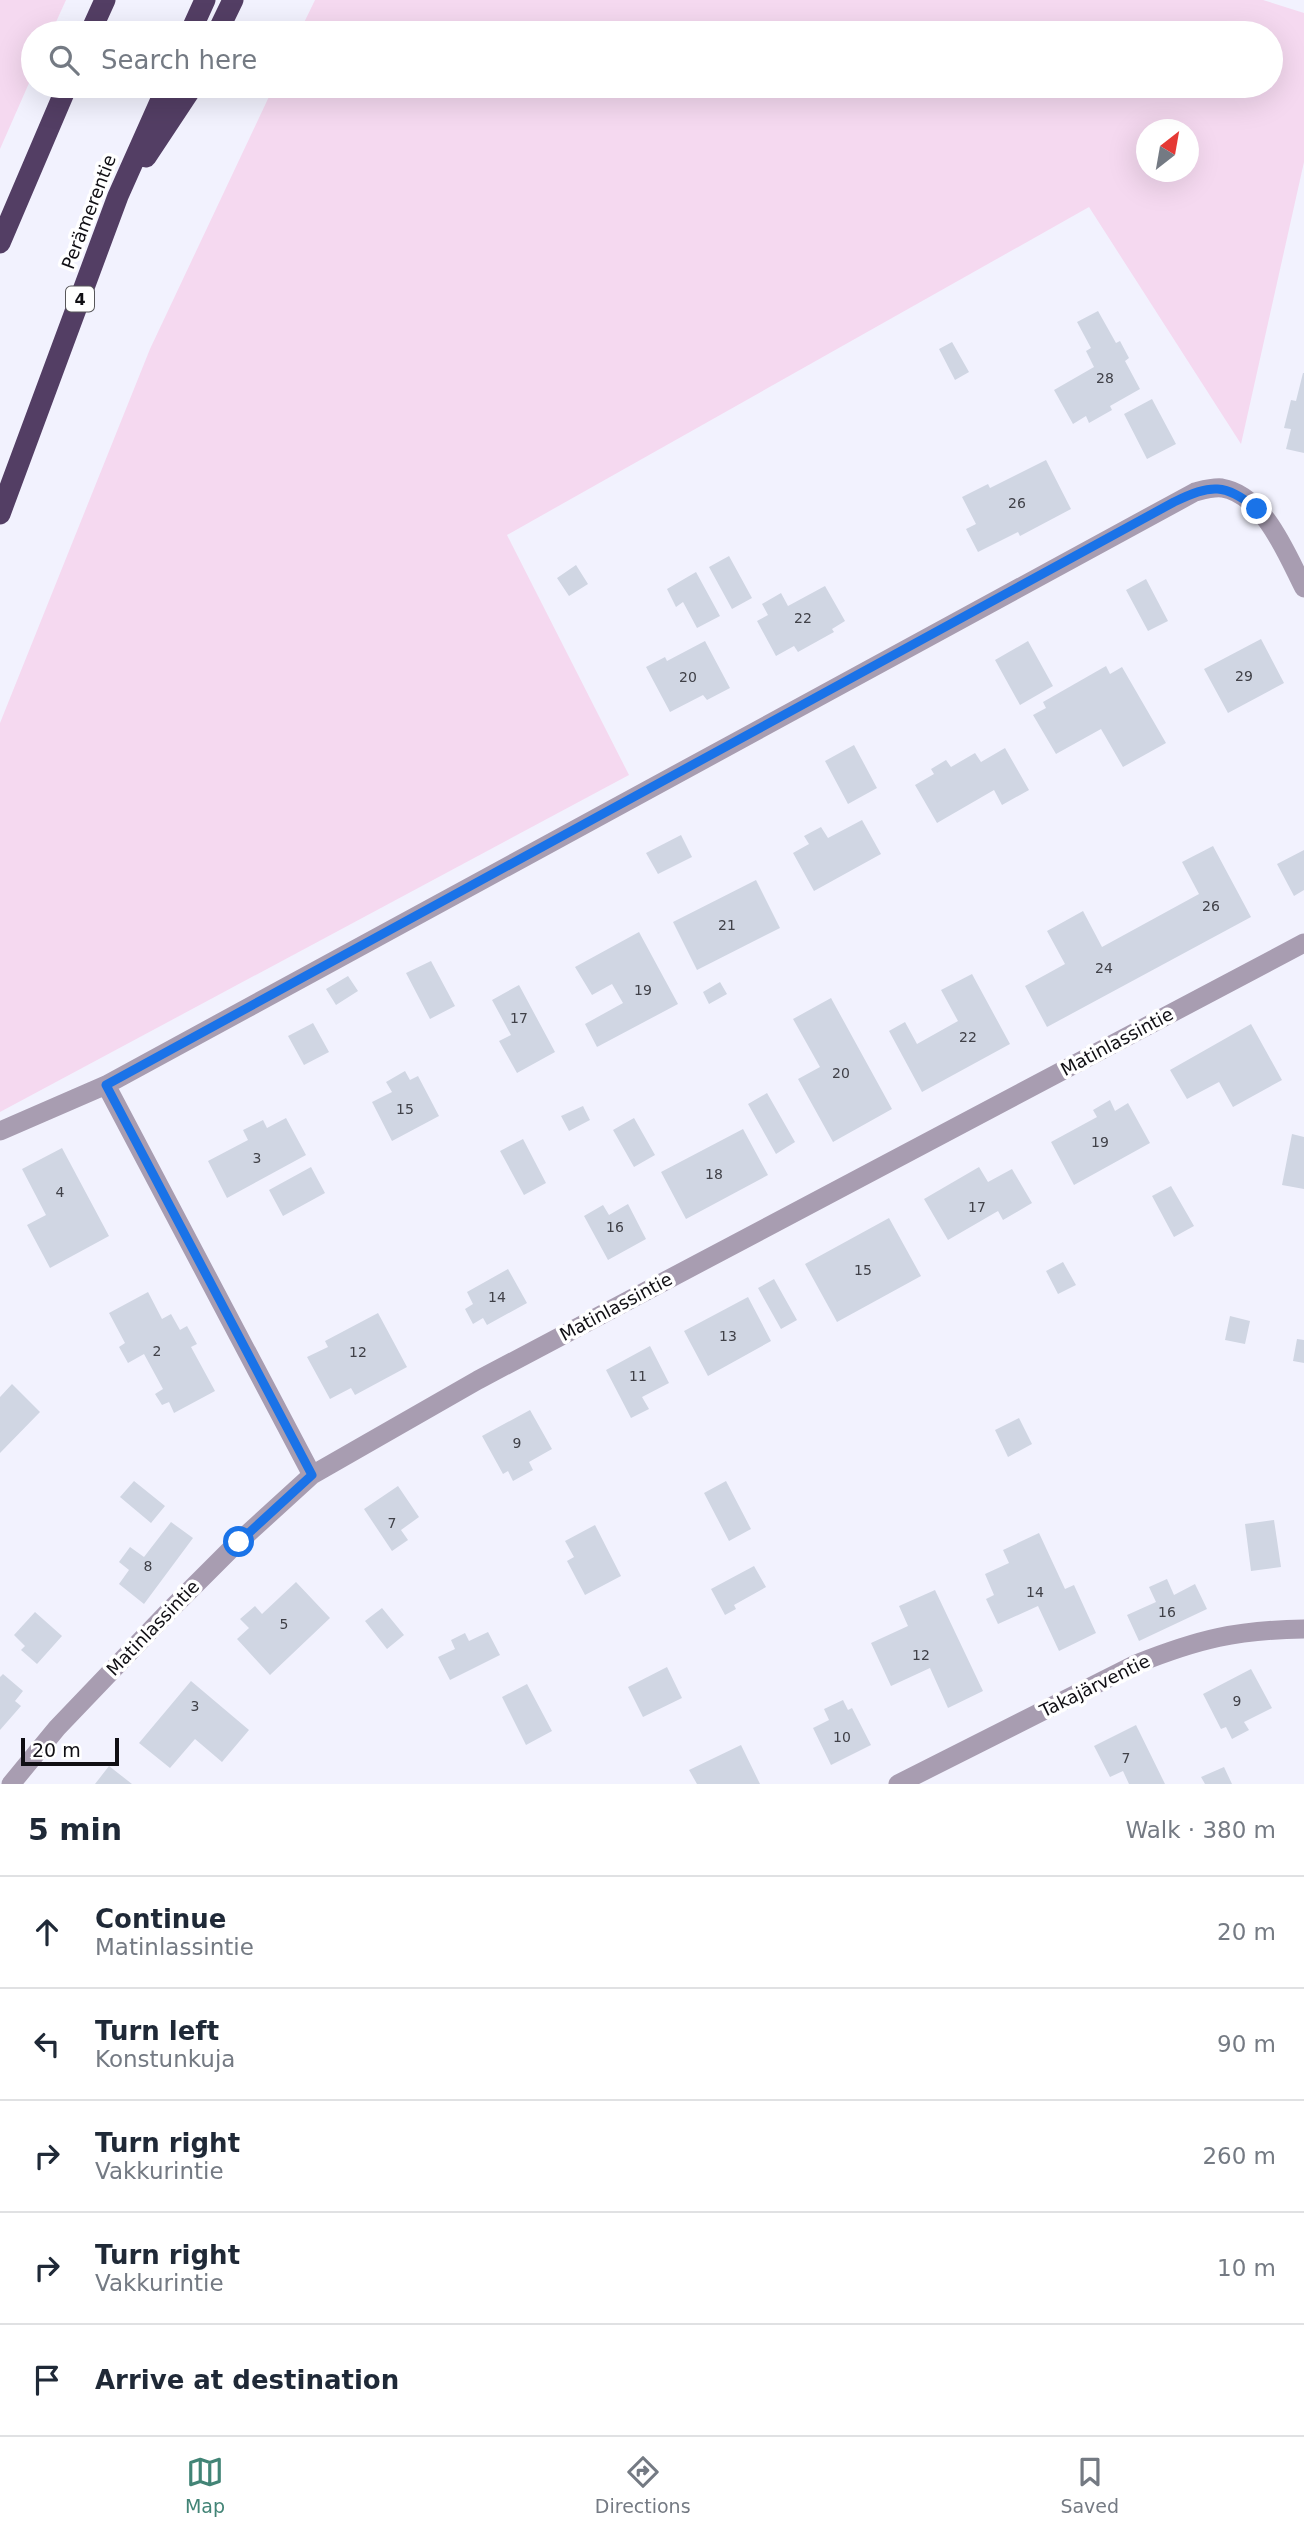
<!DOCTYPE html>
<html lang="en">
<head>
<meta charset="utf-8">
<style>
	:root { --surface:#fff; --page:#f2f2f3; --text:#1f2937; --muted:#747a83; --line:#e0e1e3; --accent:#428476 }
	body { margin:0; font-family:"DejaVu Sans",sans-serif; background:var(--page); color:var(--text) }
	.compass { position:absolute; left:1136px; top:119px; width:63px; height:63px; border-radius:50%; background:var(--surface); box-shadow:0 7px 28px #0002; rotate:31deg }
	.scale { position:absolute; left:21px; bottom:18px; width:98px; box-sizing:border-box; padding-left:7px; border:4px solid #100f14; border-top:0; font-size:19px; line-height:24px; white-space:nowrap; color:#100f14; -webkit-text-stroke:5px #fff; paint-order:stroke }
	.stop { position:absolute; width:21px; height:21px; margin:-16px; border:5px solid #1a73e8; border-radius:50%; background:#fff }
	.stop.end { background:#1a73e8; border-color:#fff; box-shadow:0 2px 7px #0008 }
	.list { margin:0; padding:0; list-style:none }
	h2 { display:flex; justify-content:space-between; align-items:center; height:91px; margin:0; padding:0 28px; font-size:30px }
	h2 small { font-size:23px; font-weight:400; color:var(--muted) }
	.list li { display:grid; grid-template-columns:46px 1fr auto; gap:21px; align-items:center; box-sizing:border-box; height:112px; padding:0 28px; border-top:2px solid var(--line) }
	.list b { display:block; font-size:26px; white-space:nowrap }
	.list p { margin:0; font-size:23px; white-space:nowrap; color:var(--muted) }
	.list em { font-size:23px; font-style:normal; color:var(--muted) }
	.icon { flex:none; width:38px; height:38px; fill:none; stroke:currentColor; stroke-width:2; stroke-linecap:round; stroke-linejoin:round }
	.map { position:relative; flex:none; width:1304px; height:1784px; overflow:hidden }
	.search { position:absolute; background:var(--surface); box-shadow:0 7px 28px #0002; left:21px; right:21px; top:21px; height:77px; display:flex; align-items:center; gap:18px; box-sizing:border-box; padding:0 24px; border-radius:38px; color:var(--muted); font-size:26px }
	.sheet { height:651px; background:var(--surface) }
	nav { display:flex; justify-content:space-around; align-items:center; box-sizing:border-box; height:98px; border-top:2px solid var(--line); background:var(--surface); font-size:19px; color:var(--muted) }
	nav a { display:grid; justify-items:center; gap:4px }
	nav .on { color:var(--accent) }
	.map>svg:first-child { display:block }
</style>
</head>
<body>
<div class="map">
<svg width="1304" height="1784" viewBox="0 0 1304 1784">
	<rect width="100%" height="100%" fill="#f2f2fe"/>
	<path fill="#f5d9f0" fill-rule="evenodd" d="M0 0H66L51 33H33V74L0 149Z
		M315 0H1263L1304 13V162L1241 444 1089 207 507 535 629 775 0 1112V723L150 349 274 86H1271V33H299ZM1146 130H1188V172H1146Z"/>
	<path fill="#d0d6e3" d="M1098 311 1116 343 1120 341 1129 358 1125 361 1140 389 1110 406 1112 410 1089 423 1086 416 1073 424 1054 390 1094 367 1086 351 1091 348 1077 322Z
		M952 342 969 372 955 380 939 349Z
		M1303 373H1304V453L1286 449 1291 429 1284 428 1291 400 1296 401Z
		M1152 399 1176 444 1147 459 1124 414Z
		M1046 460 1071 509 1020 536 1018 532 978 552 966 529 976 524 962 497 988 484 990 488Z
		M729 556 752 598 732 609 709 567Z
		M576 565 588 584 569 596 557 578Z
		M696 572 720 616 697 628 683 602 676 607 667 589Z
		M1146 579 1168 621 1148 631 1126 590Z
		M825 586 845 621 832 629 834 632 798 652 794 646 776 656 757 621 768 615 762 604 781 593 788 606Z
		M1261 639 1284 683 1228 713 1204 669Z
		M705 641 730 688 707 700 703 695 670 712 646 667 665 657 667 661Z
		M1028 641 1053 686 1020 705 995 660Z
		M1106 666 1110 674 1122 667 1166 743 1123 767 1101 729 1056 754 1033 715 1046 708 1043 702Z
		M854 745 877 788 848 804 825 761Z
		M1005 748 1029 790 1002 805 994 790 937 823 915 785 934 774 931 769 946 760 951 767 975 753 981 762Z
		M862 820 881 854 814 891 793 853 809 844 804 836 821 827 828 838Z
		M681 835 692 857 658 874 646 853Z
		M1213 846 1251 917 1047 1027 1025 986 1065 964 1047 931 1083 911 1102 947 1199 894 1182 862Z
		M1304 850V890L1294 896 1277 864Z
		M756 880 780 928 697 970 673 922Z
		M639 932 678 1004 597 1047 585 1024 623 1003 612 984 592 995 575 967Z
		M431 961 455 1006 430 1019 406 973Z
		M972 974 1010 1044 922 1092 889 1031 905 1022 917 1044 958 1021 941 990Z
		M348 976 358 991 336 1005 326 989Z
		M720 982 727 994 709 1004 703 992Z
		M519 985 555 1052 517 1073 499 1041 511 1035 492 1000Z
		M831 998 892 1109 833 1142 798 1079 820 1067 793 1019Z
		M313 1023 329 1052 304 1065 288 1036Z
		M1251 1024 1282 1080 1233 1107 1219 1082 1187 1099 1170 1070Z
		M405 1071 410 1080 418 1076 439 1116 392 1141 372 1102 392 1092 386 1082Z
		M767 1093 795 1142 776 1154 748 1104Z
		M1110 1100 1115 1111 1128 1103 1150 1143 1074 1185 1051 1142 1097 1117 1093 1110Z
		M583 1106 590 1120 569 1131 561 1116Z
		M286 1118 306 1155 227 1198 208 1161 248 1140 243 1130 263 1120 267 1128Z
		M634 1118 655 1155 634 1167 613 1130Z
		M743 1129 768 1175 686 1219 661 1172Z
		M1292 1134 1304 1137V1189L1282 1185Z
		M523 1139 546 1183 524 1195 500 1151Z
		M62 1148 109 1236 50 1268 27 1225 46 1215 22 1169Z
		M311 1167 325 1193 283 1216 269 1190Z
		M979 1167 988 1182 1012 1169 1032 1203 1003 1220 998 1211 948 1240 924 1199Z
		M1171 1186 1194 1226 1174 1237 1152 1196Z
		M628 1204 646 1239 608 1260 584 1216 603 1205 609 1215Z
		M889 1218 921 1276 837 1322 805 1264Z
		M1063 1262 1076 1285 1058 1294 1046 1271Z
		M508 1269 527 1303 487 1325 483 1318 473 1324 465 1309 473 1304 467 1292Z
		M774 1279 797 1320 781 1329 758 1288Z
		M148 1292 162 1319 171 1314 180 1330 187 1326 197 1344 191 1347 215 1391 174 1413 169 1402 162 1405 155 1394 163 1389 144 1354 128 1363 119 1347 125 1343 109 1313Z
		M748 1297 771 1341 708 1376 684 1331Z
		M378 1313 407 1367 355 1395 351 1388 330 1399 307 1357 328 1347 325 1341Z
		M1230 1316 1250 1321 1245 1344 1225 1340Z
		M1297 1339 1304 1340V1363L1293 1361Z
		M650 1346 669 1383 642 1397 649 1409 631 1418 606 1370Z
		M12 1384 40 1412 0 1453V1397Z
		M530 1410 552 1449 529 1462 533 1470 513 1481 508 1471 503 1474 482 1436Z
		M1019 1418 1032 1444 1008 1457 995 1430Z
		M134 1481 165 1506 151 1523 120 1497Z
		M726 1481 751 1529 729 1541 704 1493Z
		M398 1486 419 1517 401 1530 408 1540 392 1551 364 1509Z
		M1274 1520 1281 1567 1251 1571 1245 1524Z
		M171 1522 193 1538 144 1604 119 1584 129 1570 119 1562 130 1547 144 1557Z
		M595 1525 621 1576 585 1595 567 1561 574 1557 565 1541Z
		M1039 1533 1065 1589 1074 1585 1096 1633 1059 1651 1038 1606 998 1624 986 1599 994 1595 985 1574 1009 1563 1003 1550Z
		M754 1566 766 1587 734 1605 736 1609 725 1615 711 1589Z
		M1167 1579 1174 1595 1195 1584 1207 1609 1139 1641 1127 1615 1156 1602 1149 1587Z
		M296 1582 330 1618 270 1675 237 1639 249 1628 240 1619 255 1606 262 1614Z
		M935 1590 983 1691 948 1708 930 1668 891 1686 871 1643 908 1626 899 1606Z
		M382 1608 404 1635 387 1649 365 1621Z
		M35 1612 62 1636 37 1664 21 1650 25 1646 14 1635Z
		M488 1632 500 1655 450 1680 438 1657 455 1649 451 1640 465 1633 469 1641Z
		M667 1667 682 1698 643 1717 628 1687Z
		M1251 1669 1272 1708 1244 1722 1249 1730 1232 1739 1226 1727 1221 1729 1203 1694Z
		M3 1674 23 1691 15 1701 21 1706 0 1730V1677Z
		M191 1681 249 1730 222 1762 195 1739 170 1768 139 1743Z
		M527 1684 552 1731 526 1745 502 1697Z
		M843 1700 848 1710 852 1708 871 1745 831 1765 813 1728 829 1720 824 1709Z
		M1136 1725 1165 1784H1129L1123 1771 1110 1777 1094 1746Z
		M741 1745 760 1784H697L689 1770Z
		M109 1766 132 1784H95Z
		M1224 1767 1232 1784H1205L1201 1777Z"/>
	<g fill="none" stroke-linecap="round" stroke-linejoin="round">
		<path stroke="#a89db1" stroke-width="19" d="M106 1085 312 1475
			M0 1131 106 1085 1195 492C1203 490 1213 487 1222 488 1264 495 1287 555 1304 588
			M11 1784 57 1728 167 1613 232 1548 312 1475 478 1380 1304 943
			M898 1784 1136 1664C1199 1639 1236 1630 1304 1629"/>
		<path stroke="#533e64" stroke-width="21" d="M90 33 105 0
			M190 33 205 0
			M217 33 233 0
			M146 157 193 86
			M0 243 67 86
			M0 514 118 196 167 86"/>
	</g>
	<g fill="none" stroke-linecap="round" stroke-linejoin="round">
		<path stroke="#1a73e8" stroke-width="9" d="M239 1542 312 1475 106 1085 1174 502C1211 484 1225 483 1257 509"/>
	</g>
	<g text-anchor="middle" stroke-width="7" stroke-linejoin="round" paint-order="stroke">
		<g font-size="14" fill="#404148">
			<text x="1105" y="383">28</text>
			<text x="1017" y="508">26</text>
			<text x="803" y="623">22</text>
			<text x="1244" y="681">29</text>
			<text x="688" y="682">20</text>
			<text x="1211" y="911">26</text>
			<text x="727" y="930">21</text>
			<text x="1104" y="973">24</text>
			<text x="643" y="995">19</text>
			<text x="519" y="1023">17</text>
			<text x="968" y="1042">22</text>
			<text x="841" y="1078">20</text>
			<text x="405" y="1114">15</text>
			<text x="1100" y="1147">19</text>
			<text x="257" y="1163">3</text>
			<text x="714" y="1179">18</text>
			<text x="60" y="1197">4</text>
			<text x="977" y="1212">17</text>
			<text x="615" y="1232">16</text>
			<text x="863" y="1275">15</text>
			<text x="497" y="1302">14</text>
			<text x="728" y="1341">13</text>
			<text x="157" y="1356">2</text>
			<text x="358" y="1357">12</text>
			<text x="638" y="1381">11</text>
			<text x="517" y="1448">9</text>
			<text x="392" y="1528">7</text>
			<text x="148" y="1571">8</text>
			<text x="1035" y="1597">14</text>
			<text x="1167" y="1617">16</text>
			<text x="284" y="1629">5</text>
			<text x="921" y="1660">12</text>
			<text x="1237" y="1706">9</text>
			<text x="195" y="1711">3</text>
			<text x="842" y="1742">10</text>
			<text x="1126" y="1763">7</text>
		</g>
		<rect fill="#fff" stroke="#58575a" stroke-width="2" x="66" y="286.5" width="28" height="25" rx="5"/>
		<g font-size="16" font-weight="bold" fill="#100f14">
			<text x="80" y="305">4</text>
		</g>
		<g font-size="18" fill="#100f14" stroke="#fff">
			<text transform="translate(89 212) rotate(-69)" y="6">Perämerentie</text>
			<text transform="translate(1117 1042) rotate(-28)" y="6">Matinlassintie</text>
			<text transform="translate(616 1307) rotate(-28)" y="6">Matinlassintie</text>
			<text transform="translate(153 1628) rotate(-46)" y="6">Matinlassintie</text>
			<text transform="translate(1095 1686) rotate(-26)" y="6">Takajärventie</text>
		</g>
	</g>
</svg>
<svg class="compass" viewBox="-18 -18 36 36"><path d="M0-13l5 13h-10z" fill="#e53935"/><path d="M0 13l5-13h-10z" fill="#747a83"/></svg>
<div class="scale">20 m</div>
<div class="stop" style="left:239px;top:1542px"></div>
<div class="stop end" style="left:1257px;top:509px"></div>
<div class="search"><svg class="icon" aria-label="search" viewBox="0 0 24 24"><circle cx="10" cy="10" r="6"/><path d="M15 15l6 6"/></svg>Search here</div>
</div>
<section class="sheet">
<h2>5 min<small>Walk · 380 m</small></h2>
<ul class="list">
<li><svg class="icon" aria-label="ahead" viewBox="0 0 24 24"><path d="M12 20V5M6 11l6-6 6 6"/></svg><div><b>Continue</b><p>Matinlassintie</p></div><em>20 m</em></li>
<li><svg class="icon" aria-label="left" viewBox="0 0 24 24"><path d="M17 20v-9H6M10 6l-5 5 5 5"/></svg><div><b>Turn left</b><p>Konstunkuja</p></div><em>90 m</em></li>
<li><svg class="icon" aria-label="right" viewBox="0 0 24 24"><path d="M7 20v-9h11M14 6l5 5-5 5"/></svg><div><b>Turn right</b><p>Vakkurintie</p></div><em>260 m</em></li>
<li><svg class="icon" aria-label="right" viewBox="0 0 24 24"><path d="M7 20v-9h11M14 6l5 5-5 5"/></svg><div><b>Turn right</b><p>Vakkurintie</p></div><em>10 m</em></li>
<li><svg class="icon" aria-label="arrive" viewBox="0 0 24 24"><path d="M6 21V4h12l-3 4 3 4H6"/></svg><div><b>Arrive at destination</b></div></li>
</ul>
</section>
<nav>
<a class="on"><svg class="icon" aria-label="map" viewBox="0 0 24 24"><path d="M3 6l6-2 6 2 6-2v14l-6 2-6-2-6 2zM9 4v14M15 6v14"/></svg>Map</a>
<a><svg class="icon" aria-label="directions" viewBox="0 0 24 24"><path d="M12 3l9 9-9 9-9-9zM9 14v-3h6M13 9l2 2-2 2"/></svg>Directions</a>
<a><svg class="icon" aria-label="saved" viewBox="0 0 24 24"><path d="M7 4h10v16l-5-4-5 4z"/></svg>Saved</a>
</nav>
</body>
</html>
